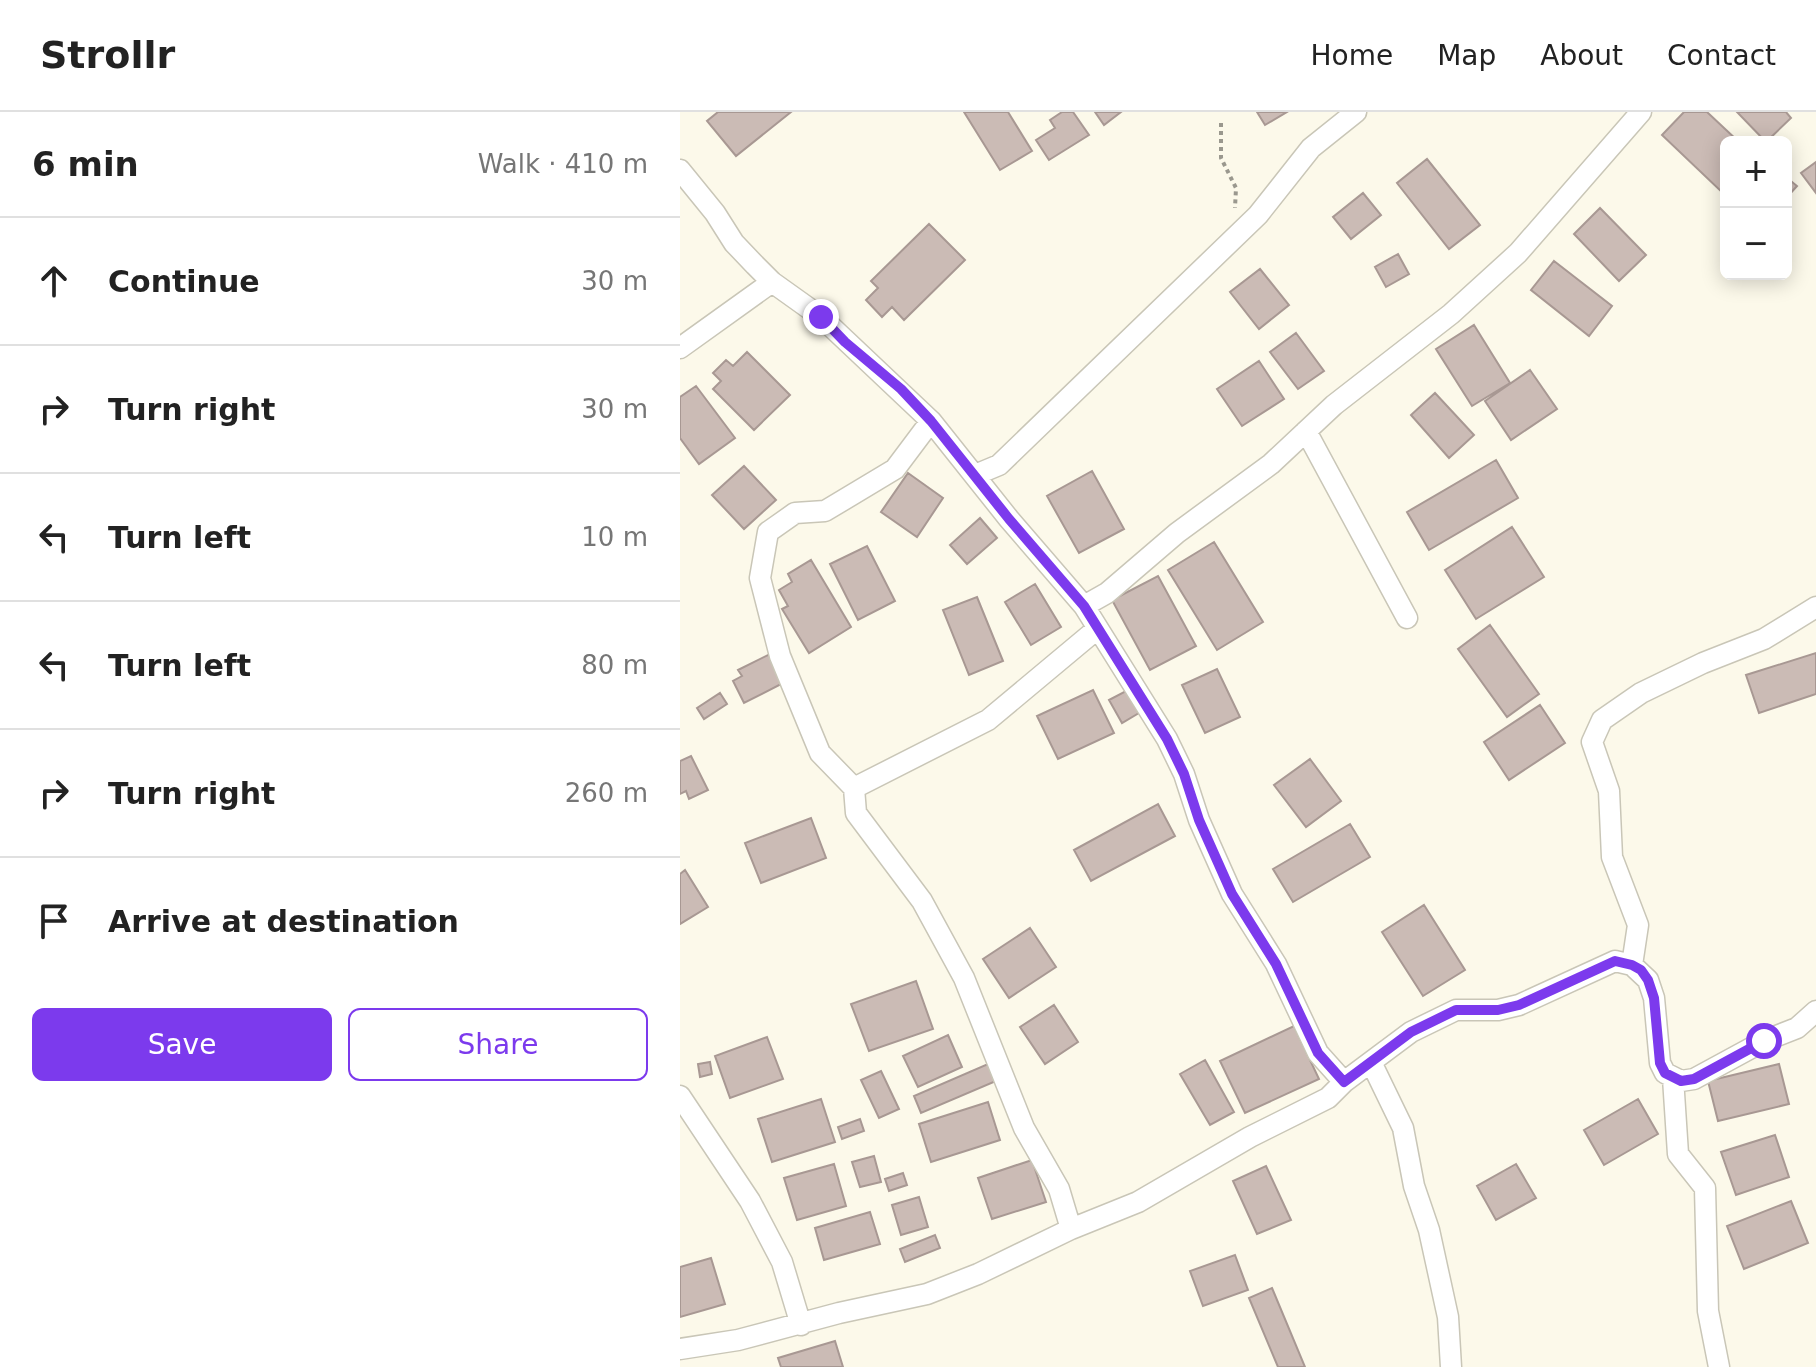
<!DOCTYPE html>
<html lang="en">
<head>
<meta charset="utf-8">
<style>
	:root { --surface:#fff; --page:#f6f6f6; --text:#222; --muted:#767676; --line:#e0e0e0; --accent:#7c3aed }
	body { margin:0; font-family:"DejaVu Sans",sans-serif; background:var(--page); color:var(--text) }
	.controls { position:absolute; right:24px; top:24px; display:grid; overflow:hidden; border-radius:12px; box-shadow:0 4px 20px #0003 }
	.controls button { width:72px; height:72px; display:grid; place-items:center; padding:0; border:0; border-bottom:2px solid var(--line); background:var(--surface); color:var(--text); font:40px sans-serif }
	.stop { position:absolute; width:24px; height:24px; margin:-18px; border:6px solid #7c3aed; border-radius:50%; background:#fff }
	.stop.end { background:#7c3aed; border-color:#fff; box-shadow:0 2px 8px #0008 }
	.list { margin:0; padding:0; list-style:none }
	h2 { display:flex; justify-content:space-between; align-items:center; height:104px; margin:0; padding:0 32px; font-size:34px }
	h2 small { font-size:26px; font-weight:400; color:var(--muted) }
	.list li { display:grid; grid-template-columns:52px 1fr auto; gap:24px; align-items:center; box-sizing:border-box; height:128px; padding:0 32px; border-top:2px solid var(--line) }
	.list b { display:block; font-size:30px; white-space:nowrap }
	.list em { font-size:26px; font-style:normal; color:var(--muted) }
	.actions { display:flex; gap:16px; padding:24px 32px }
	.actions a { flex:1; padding:18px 0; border:2px solid var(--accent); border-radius:12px; text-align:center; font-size:28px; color:var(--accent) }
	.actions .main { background:var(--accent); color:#fff }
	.icon { flex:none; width:44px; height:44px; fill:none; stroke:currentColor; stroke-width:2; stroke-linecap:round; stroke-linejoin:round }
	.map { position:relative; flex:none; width:1136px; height:1255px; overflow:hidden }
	header { display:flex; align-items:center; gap:48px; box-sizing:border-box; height:112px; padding:0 40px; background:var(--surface); border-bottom:2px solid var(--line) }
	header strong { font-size:38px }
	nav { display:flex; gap:44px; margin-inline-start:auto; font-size:28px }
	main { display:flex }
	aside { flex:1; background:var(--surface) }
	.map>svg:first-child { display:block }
</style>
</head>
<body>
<header>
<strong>Strollr</strong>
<nav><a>Home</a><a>Map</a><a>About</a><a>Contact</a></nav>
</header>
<main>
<aside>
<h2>6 min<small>Walk · 410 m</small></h2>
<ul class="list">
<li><svg class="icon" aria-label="ahead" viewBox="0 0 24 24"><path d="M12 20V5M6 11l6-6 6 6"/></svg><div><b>Continue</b></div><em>30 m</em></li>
<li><svg class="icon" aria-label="right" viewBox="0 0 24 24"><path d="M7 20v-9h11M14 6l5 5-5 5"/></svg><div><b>Turn right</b></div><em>30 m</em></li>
<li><svg class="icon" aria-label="left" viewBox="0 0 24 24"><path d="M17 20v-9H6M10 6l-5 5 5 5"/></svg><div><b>Turn left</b></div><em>10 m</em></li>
<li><svg class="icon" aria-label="left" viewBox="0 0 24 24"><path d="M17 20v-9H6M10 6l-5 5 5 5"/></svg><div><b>Turn left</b></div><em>80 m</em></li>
<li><svg class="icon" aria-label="right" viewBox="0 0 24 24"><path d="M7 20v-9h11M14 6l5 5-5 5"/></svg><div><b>Turn right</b></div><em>260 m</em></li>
<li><svg class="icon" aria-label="arrive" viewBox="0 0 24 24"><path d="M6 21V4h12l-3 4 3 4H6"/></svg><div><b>Arrive at destination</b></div></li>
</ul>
<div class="actions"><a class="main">Save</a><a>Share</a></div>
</aside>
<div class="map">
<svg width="1136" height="1255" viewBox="0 0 1136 1255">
	<rect width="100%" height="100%" fill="#fcf9ea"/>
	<path fill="#cbbbb5" stroke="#a89893" stroke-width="2" d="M38 0H111L56 44 27 9Z
		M284 0H328L352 39 320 58Z
		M382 0H393L409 23 369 48 356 28 375 16 370 8Z
		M415 0H441L424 13Z
		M577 0H607L585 13Z
		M1004 0H1027L1059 30H1046V84L982 23Z
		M1057 0H1106L1111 6 1086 30Z
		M747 47 800 113 769 137 717 71Z
		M1136 50V81L1121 61Z
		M1106 65 1117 74 1108 84 1106 82Z
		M683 81 701 103 671 127 653 105Z
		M920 96 966 143 939 169 894 122Z
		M249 112 285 148 224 208 212 195 202 205 186 188 198 176 191 169Z
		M718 142 729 162 706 175 695 155Z
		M874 149 932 194 909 224 851 178Z
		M580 157 609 193 579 217 550 180Z
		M794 213 830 271 792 294 756 237Z
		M616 221 644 259 618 277 590 240Z
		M67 240 110 283 74 318 33 277 41 269 33 261 46 248 53 254Z
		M579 249 604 287 562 314 537 277Z
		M850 258 877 297 831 328 805 289Z
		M16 274 55 326 19 352 0 326V285Z
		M755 281 794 323 769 346 731 303Z
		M816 348 838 386 749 438 727 400Z
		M64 354 96 388 64 417 32 383Z
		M412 359 444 417 399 441 367 384Z
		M228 361 263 386 237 425 201 400Z
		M300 406 317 426 287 452 270 433Z
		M832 415 864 465 796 507 765 458Z
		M534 430 583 510 537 538 488 458Z
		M187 434 215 489 178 508 150 452Z
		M131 448 171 515 129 541 102 497 108 494 99 478 112 470 108 462Z
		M478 464 516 534 470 558 432 488Z
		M355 472 381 515 351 533 325 490Z
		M297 485 323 549 289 563 263 498Z
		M810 513 859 582 827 605 778 537Z
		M92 541 107 569 64 591 53 569 62 564 58 558Z
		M1136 541V582L1079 601 1066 563Z
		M537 557 560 605 525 621 502 573Z
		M413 578 434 621 378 647 357 604Z
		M446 579 459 601 442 611 429 588Z
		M40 581 47 592 24 607 17 596Z
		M860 593 885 631 829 668 804 630Z
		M11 644 28 678 9 687 6 679 0 682V649Z
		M630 647 661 689 626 715 594 673Z
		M478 692 495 724 411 769 394 738Z
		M131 706 146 746 81 771 65 731Z
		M670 712 690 745 613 790 593 757Z
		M5 758 28 795 0 812V762Z
		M744 793 785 858 743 884 702 820Z
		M350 816 376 855 329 886 303 847Z
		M236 869 253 917 189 939 171 892Z
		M374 893 398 930 365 952 340 915Z
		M614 914 639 967 565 1001 540 949Z
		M268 923 282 955 238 975 223 944Z
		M87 925 103 967 50 986 35 944Z
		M525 948 554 1000 530 1013 500 962Z
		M30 950 32 962 20 965 18 952Z
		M308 952 316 969 241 1001 234 984Z
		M1099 952 1109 992 1038 1009 1028 969Z
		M201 959 219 997 199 1006 181 968Z
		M141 987 155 1030 92 1050 78 1007Z
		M958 987 978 1022 924 1053 904 1018Z
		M308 990 320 1028 251 1050 239 1012Z
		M180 1007 184 1019 162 1027 158 1015Z
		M1095 1023 1109 1065 1056 1083 1041 1040Z
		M194 1044 201 1070 180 1075 172 1050Z
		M352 1048 366 1090 312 1107 298 1066Z
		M154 1052 166 1094 117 1108 104 1066Z
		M836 1052 856 1086 816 1108 797 1074Z
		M586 1054 611 1108 577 1122 553 1069Z
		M223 1061 227 1073 209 1079 205 1067Z
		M239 1085 248 1115 221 1123 212 1093Z
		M1111 1089 1128 1131 1064 1157 1047 1114Z
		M190 1100 200 1132 144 1148 135 1116Z
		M255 1123 260 1136 225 1150 220 1137Z
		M555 1143 568 1178 523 1194 510 1159Z
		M31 1146 45 1192 0 1205V1155Z
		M592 1176 625 1255H598L569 1186Z
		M155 1229 163 1255H101L98 1246Z"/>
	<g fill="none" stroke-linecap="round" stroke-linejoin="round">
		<g stroke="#c9c6b7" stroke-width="23">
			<path id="minor" d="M0 58 35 101 54 131 75 153 92 170 141 205 251 309 329 407 404 494 487 627 504 662 519 708 552 782 596 852 638 941 664 970
				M0 236 92 170
				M626 319 727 506
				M295 363 319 353 578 103 631 36 676 0
				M404 494 427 481 497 421 591 352 654 293 771 202 838 141 961 0
				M174 676 140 641 100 544 80 466 88 420 115 401 145 399 215 357 251 309
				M952 853 958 813 932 745 929 679 912 630 922 608 961 581 1023 551 1084 527 1136 495
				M691 950 723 1016 734 1074 749 1118 768 1205 771 1255
				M993 966 998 1042 1025 1076 1028 1199 1039 1255
				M0 984 70 1089 102 1150 121 1213
				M391 1117 379 1077 344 1016 284 866 242 789 176 701 174 676 308 608 417 517
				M0 1237 58 1228 159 1201 247 1182 298 1162 391 1117 458 1090 570 1025 648 986 664 970 731 920 776 898H818L839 893 935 849 952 853 968 868 974 886 980 951 985 961 1001 969 1014 967 1084 929 1117 916 1136 899"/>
		</g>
		<path stroke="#9a988e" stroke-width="4" stroke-dasharray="4 4" stroke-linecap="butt" d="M541 11V46L556 76 555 96"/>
		<use href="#minor" stroke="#fff" stroke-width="20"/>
	</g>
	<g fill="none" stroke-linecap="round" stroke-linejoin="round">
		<path stroke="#7c3aed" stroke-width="10" d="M141 205 165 230 221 277 251 309 329 407 404 494 487 627 504 662 519 708 552 782 596 852 638 941 664 970 731 920 776 898H818L839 893 935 849 952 853 961 858 968 868 974 886 980 951 985 961 1001 969 1014 967 1084 929"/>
	</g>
</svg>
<div class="controls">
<button>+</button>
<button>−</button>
</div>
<div class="stop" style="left:1084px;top:929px"></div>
<div class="stop end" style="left:141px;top:205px"></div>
</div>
</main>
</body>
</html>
